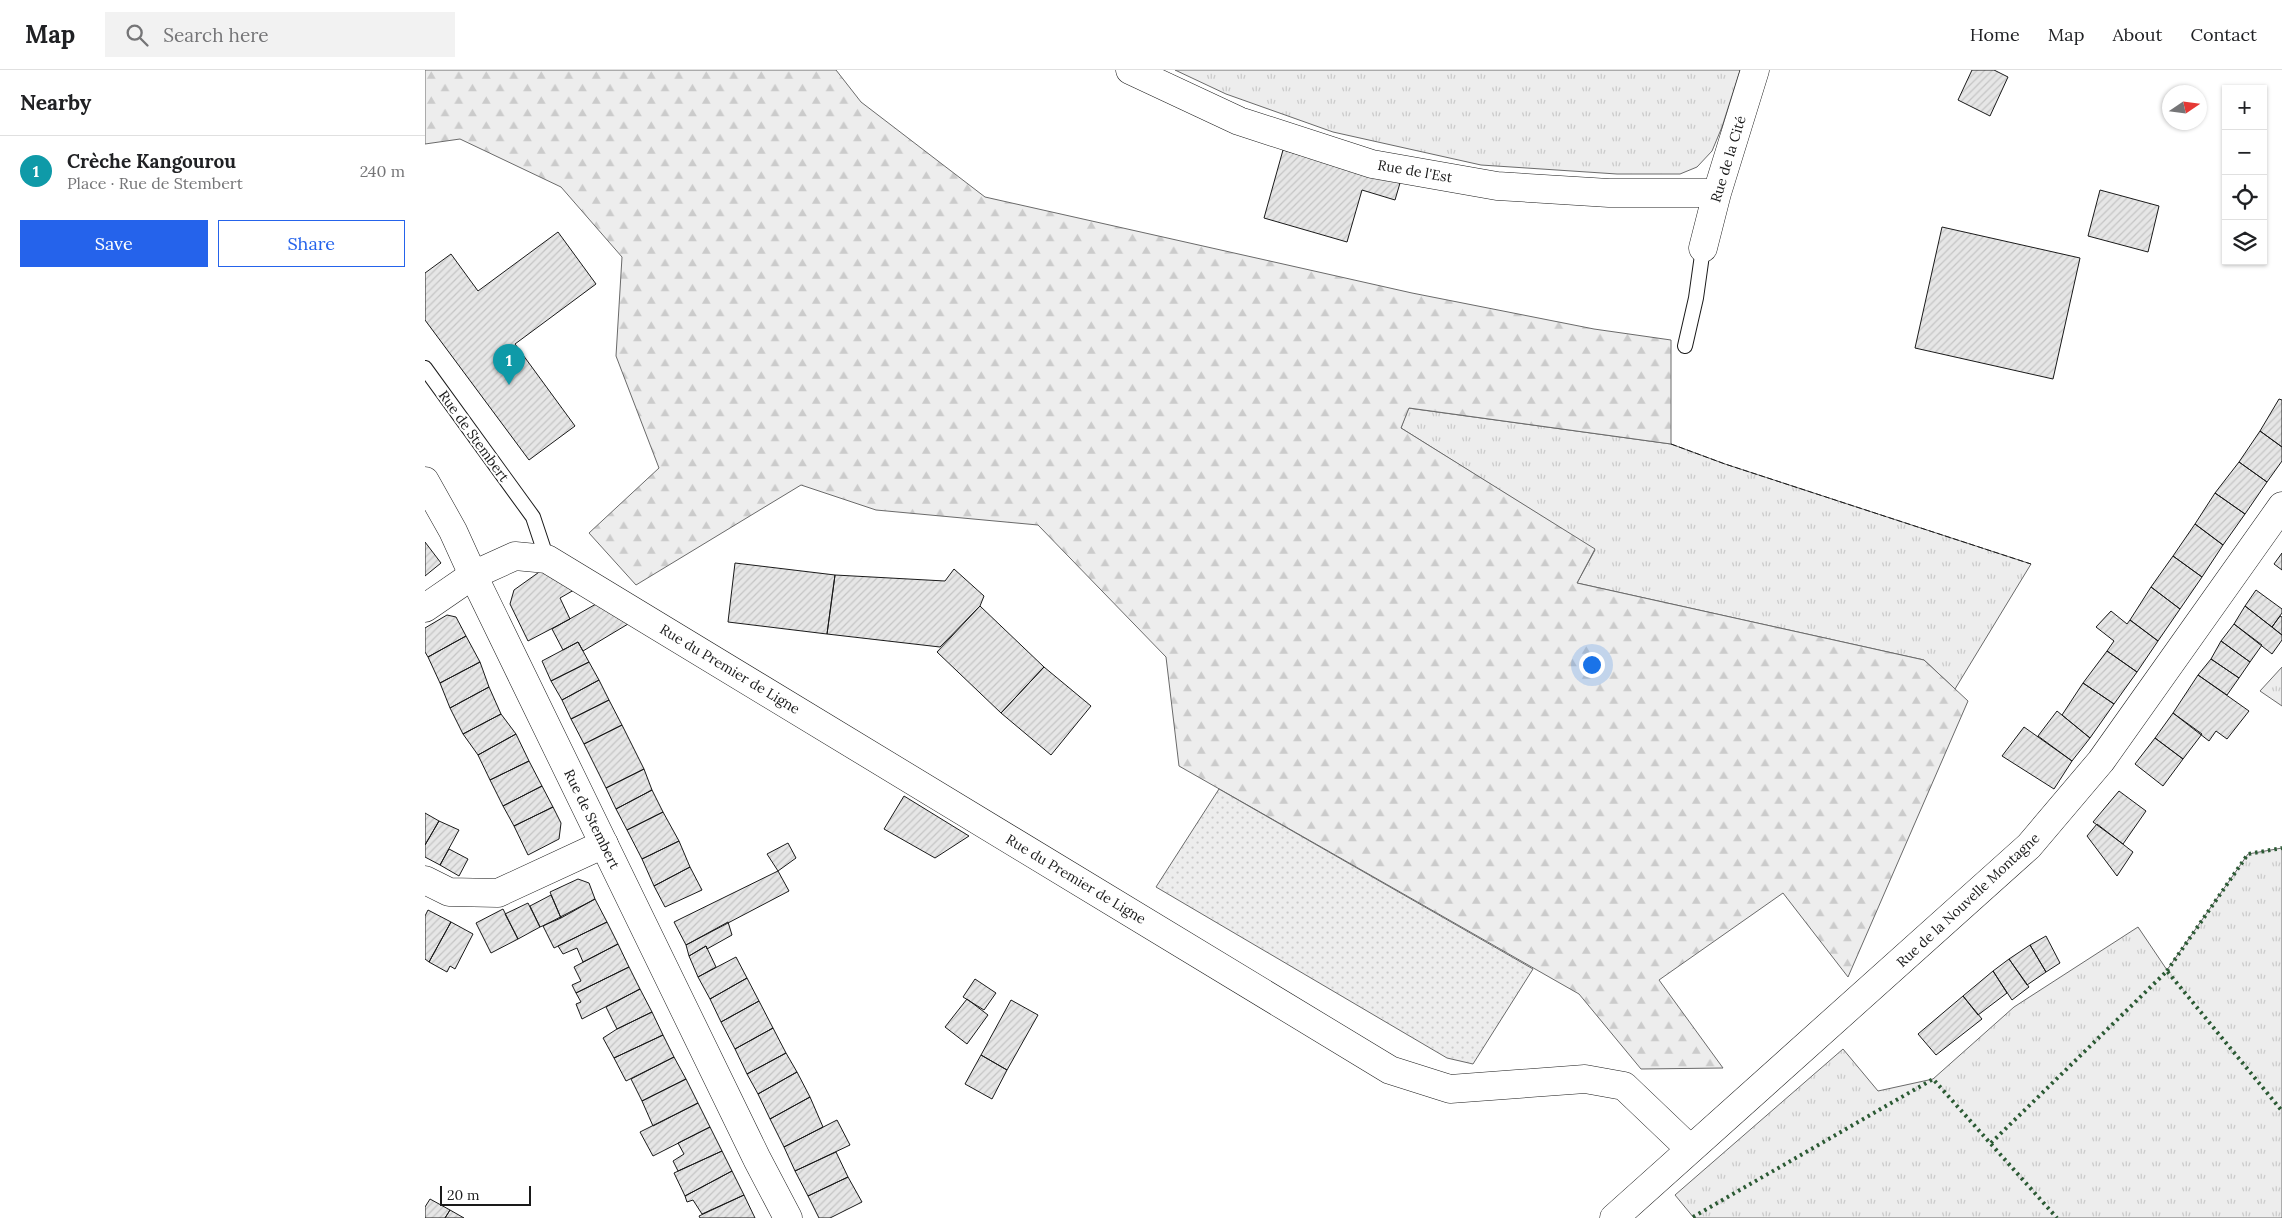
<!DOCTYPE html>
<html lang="en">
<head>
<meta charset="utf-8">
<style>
	:root { --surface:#fff; --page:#f2f2f2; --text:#202124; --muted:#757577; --line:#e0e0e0; --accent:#2563eb }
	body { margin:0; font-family:Lora,serif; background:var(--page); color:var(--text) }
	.controls { position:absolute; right:15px; top:15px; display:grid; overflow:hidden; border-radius:0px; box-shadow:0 1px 4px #0004 }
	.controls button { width:45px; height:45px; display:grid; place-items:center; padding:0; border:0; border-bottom:1px solid var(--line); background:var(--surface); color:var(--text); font:25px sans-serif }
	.compass { position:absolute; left:1737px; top:15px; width:45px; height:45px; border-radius:50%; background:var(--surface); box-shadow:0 1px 4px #0004; rotate:77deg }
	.scale { position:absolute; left:15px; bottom:12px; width:91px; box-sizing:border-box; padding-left:5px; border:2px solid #1a1a1a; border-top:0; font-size:14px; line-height:18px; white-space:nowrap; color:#1a1a1a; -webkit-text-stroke:4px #fff; paint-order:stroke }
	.you { position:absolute; left:1166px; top:594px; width:18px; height:18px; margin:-12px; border:4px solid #fff; border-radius:50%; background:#1a73e8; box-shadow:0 0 0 8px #1a73e833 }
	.badge { display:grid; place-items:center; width:32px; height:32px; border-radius:50%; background:var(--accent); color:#fff; font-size:16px; font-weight:700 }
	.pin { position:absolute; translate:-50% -41px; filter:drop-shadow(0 1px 2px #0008) }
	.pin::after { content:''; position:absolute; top:26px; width:18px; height:15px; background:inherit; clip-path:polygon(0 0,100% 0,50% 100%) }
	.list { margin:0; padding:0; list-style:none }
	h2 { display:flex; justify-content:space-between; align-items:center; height:65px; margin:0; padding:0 20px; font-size:21px }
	h2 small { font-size:16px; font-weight:400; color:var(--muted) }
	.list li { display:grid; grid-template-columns:32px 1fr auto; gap:15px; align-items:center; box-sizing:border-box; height:70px; padding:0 20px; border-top:1px solid var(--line) }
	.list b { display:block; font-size:19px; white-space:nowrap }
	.list p { margin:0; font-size:16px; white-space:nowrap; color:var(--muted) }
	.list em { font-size:16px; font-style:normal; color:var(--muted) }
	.actions { display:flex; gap:10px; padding:15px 20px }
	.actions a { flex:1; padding:11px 0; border:1px solid var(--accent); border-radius:0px; text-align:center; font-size:18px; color:var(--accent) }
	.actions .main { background:var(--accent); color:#fff }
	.icon { flex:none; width:28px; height:28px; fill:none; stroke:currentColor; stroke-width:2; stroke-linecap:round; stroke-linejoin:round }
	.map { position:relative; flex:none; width:1857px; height:1148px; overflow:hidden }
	header { display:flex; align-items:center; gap:30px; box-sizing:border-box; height:70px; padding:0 25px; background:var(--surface); border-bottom:1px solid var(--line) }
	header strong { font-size:24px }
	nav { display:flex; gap:28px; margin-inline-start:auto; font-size:18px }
	.search { width:350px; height:45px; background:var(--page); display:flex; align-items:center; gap:12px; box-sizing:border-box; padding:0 18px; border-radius:0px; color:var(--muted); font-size:19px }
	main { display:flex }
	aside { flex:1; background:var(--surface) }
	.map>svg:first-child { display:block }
</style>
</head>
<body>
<header>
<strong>Map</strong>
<div class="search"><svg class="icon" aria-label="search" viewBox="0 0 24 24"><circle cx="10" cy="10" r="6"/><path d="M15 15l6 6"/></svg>Search here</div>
<nav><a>Home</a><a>Map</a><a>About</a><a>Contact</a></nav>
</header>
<main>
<aside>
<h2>Nearby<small></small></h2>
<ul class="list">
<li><span class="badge" style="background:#0f9aa8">1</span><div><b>Crèche Kangourou</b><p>Place · Rue de Stembert</p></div><em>240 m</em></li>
</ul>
<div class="actions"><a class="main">Save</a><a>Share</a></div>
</aside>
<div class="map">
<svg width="1857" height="1148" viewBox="0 0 1857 1148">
	<defs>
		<pattern id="grass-tufts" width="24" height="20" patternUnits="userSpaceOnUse" patternTransform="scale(1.25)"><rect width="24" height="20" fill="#ededed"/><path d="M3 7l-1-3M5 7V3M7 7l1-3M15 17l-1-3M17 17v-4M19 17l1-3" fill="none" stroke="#cbcbcb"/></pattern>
		<pattern id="forest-firs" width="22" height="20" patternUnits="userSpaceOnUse" patternTransform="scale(1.25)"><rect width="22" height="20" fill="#ededed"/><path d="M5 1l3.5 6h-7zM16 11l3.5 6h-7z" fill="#cbcbcb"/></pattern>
		<pattern id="park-dots" width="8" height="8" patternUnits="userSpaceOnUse" patternTransform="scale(1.25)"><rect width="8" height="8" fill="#ededed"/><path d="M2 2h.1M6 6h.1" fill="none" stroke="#cbcbcb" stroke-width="1.8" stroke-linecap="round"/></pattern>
		<pattern id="building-hatch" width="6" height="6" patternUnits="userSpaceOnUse" patternTransform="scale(1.25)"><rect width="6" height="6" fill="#e6e6e6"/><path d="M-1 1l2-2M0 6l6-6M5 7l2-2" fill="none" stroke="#c5c5c5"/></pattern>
	</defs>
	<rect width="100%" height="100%" fill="#fff"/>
	<path fill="url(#grass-tufts)" stroke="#6a6a6a" d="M750 0H1315L1297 57 1287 81 1272 97 1255 104H1192L1056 95 908 62 801 24Z
		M983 338 1246 374 1300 394 1606 494 1530 619 1499 590 1152 513 1170 480 976 358Z
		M1857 597V636L1835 621Z
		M1857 778V1148H1269L1250 1125 1418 979 1453 1021 1508 1009 1589 937 1713 857 1742 900 1823 784Z"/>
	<path fill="url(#forest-firs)" stroke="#6a6a6a" d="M0 0H411L436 32 560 127 987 223 1169 259 1246 270V374L984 338 976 358 1170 479 1152 513 1499 590 1543 631 1423 907 1358 823 1234 910 1298 998 1216 999 1154 924 754 696 741 587 613 455 451 440 376 415 211 515 164 463 234 398 191 286 197 187 136 117 35 69 0 74Z"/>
	<path fill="url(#park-dots)" stroke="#6a6a6a" d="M794 719 1108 899 1048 994 1022 988 731 817Z"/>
	<path fill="url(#building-hatch)" stroke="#1a1a1a" d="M1547 0H1569L1583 7 1565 46 1533 30Z
		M858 80 975 113 970 130 937 120 922 172 839 148Z
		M1675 120 1734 136 1723 182 1663 166Z
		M1517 157 1655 188 1628 309 1490 278Z
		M133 162 171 214 90 274 150 356 104 390 0 250V203L26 184 53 221Z
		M1854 329 1857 330V377L1835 361Z
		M1835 361 1857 377V391L1842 412 1814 392Z
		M1814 392 1842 412 1820 444 1790 423Z
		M1790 423 1820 444 1798 475 1770 454Z
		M1770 454 1798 475 1777 507 1748 486Z
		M0 472 16 493 0 506Z
		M1857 483V500L1849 494Z
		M1748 486 1777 507 1755 539 1726 517Z
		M310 493 410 505 402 564 303 552Z
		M529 499 559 526 555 536 515 577 402 564 410 505 520 511Z
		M117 500 149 520 135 528 145 549 103 571 85 534 89 520Z
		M1726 517 1755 539 1733 571 1705 550Z
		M1831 520 1857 539V543L1847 557 1820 536Z
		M171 534 203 554 158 581 153 572 138 580 127 559Z
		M555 536 619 597 576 643 512 582Z
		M1820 536 1857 565V570L1847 584 1809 554Z
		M1686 541 1702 554 1705 550 1733 571 1712 602 1682 581 1689 571 1671 557Z
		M22 545 31 547 41 566 3 587 0 582V558Z
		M1855 546 1857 547V565L1847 557Z
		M1809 554 1837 575 1825 592 1796 571Z
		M41 566 55 592 15 613 3 587Z
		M1796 571 1825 592 1814 608 1786 589Z
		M153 572 164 592 126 611 117 591Z
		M1682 581 1712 602 1689 634 1658 613Z
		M1786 589 1814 608 1802 625 1773 605Z
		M55 592 64 617 25 638 15 613Z
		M164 592 174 610 137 630 126 611Z
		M619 597 666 636 626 685 576 643Z
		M1773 605 1824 641 1802 669 1791 661 1784 671 1748 643Z
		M174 610 184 630 146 649 137 630Z
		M1658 613 1689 634 1665 668 1637 645Z
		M64 617 76 644 38 664 25 638Z
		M184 630 197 655 159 674 146 649Z
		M1632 641 1665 668 1647 691 1613 666Z
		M1748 643 1777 664 1758 689 1730 668Z
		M76 644 91 664 53 685 38 664Z
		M197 655 219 699 181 718 159 674Z
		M1599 657 1647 691 1629 719 1577 686Z
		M91 664 104 691 65 710 53 685Z
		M1730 668 1758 689 1738 716 1710 694Z
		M104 691 117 716 78 736 65 710Z
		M219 699 227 720 191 739 181 718Z
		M117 716 128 737 89 756 78 736Z
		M227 720 238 742 202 760 191 739Z
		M1694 721 1721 741 1698 774 1668 752Z
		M479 726 544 766 510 788 459 759Z
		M128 737 136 753 134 769 103 785 89 756Z
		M238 742 254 771 217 789 202 760Z
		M0 743 14 751 0 775Z
		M14 751 34 760 15 795 0 787V775Z
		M1672 754 1708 782 1692 806 1662 766Z
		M254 771 265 797 229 816 217 789Z
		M363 773 371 788 353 801 342 784Z
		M24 779 43 789 34 806 15 795Z
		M265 797 277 820 240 837 229 816Z
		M353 801 364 821 261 875 249 852Z
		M153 809 164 813 170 829 136 848 125 822Z
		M126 825 136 848 115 857 105 836Z
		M170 829 182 852 129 878 118 856Z
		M103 833 115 857 93 869 80 844Z
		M78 839 93 869 66 883 51 853Z
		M3 840 26 852 4 892 0 889V846Z
		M26 852 48 864 30 899 25 896 22 902 4 892Z
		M182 852 193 874 158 892 152 878 138 884 133 876Z
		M303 852 307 865 282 879 281 876 264 886 261 875Z
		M1621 866 1635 893 1621 902 1605 875Z
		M193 874 204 897 151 923 147 915 156 911 149 897Z
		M1605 875 1621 902 1602 915 1584 889Z
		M281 876 291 897 273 907 264 886Z
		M311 887 322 908 285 929 273 907Z
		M1584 889 1604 917 1587 930 1568 901Z
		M204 897 215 919 157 949 151 934 156 932 151 923Z
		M1568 901 1582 923 1553 945 1538 926Z
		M322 908 334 931 296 952 285 929Z
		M550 909 571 923 559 940 538 927Z
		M215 919 227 942 192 959 181 937Z
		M1538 926 1557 949 1511 985 1493 964Z
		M542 929 563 945 542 974 520 957Z
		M586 930 613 945 582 1000 556 985Z
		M334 931 348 958 310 979 296 952Z
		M227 942 238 965 189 988 178 968 192 959Z
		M348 958 361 983 322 1004 310 979Z
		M238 965 249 987 201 1011 189 988Z
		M361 983 372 1002 333 1024 322 1004Z
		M556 985 582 1000 567 1029 540 1014Z
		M249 987 261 1009 217 1031 206 1009Z
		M372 1002 385 1027 345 1049 333 1024Z
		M261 1009 273 1033 228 1056 217 1031Z
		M385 1027 398 1057 359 1077 345 1049Z
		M273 1033 285 1057 228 1086 215 1062Z
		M412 1050 425 1075 370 1101 359 1077Z
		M285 1057 297 1081 253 1101 248 1091 259 1084 253 1073Z
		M297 1081 307 1101 260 1126 249 1103Z
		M411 1082 423 1107 383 1126 370 1101Z
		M307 1101 319 1125 277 1144 268 1130 262 1132 260 1126Z
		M423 1107 437 1132 405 1148H394L383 1126Z
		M319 1125 330 1148H275L274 1146Z
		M5 1129 25 1140 20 1148H0V1137Z
		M25 1140 39 1148H20Z"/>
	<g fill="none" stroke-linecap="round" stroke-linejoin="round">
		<g stroke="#1a1a1a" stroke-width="16">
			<path id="lane" d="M1260 276 1271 228 1278 178
				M0 298 108 447 122 489"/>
		</g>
		<g stroke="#1a1a1a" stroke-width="29">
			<path id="street" d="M705 0 814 51 947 94 1072 116 1184 123H1292
				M1278 178 1292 123 1330 0
				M0 538 48 505 90 486 122 489 965 1000 1025 1019 1160 1009 1199 1016 1265 1079
				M0 810 24 822 73 823 179 774
				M1189 1148 1604 776 1676 691 1857 436"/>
		</g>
		<g stroke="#1a1a1a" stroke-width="29">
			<path id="secondary" d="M0 411 28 461 48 505 332 1089 363 1148"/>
		</g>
		<use href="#lane" stroke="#fff" stroke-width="14"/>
		<use href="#street" stroke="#fff" stroke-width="28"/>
		<use href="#secondary" stroke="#fff" stroke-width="28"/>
		<path stroke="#2b5a34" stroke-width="4" stroke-dasharray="2.5 4" stroke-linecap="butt" d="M1742 901 1823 784 1857 778
			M1566 1073 1742 901 1857 1041
			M1268 1147 1508 1009 1632 1148"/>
		<path stroke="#1a1a1a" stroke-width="1" stroke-dasharray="6 2.5" stroke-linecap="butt" d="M1246 374 1300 394 1606 494"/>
	</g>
	<g text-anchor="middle" stroke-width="4" stroke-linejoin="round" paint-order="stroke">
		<g font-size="14" fill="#1a1a1a" stroke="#fff">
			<text transform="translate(1303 89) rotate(-73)" y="5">Rue de la Cité</text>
			<text transform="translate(990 101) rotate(10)" y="5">Rue de l'Est</text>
			<text transform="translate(49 366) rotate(54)" y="5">Rue de Stembert</text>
			<text transform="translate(305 599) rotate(31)" y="5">Rue du Premier de Ligne</text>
			<text transform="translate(167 749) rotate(64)" y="5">Rue de Stembert</text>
			<text transform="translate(651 809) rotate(31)" y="5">Rue du Premier de Ligne</text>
			<text transform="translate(1543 830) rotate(-43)" y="5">Rue de la Nouvelle Montagne</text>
		</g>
	</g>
</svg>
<div class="controls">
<button>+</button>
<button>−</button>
<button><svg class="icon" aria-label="locate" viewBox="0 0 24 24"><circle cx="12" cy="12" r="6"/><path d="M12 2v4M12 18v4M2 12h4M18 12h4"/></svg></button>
<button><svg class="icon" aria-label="layers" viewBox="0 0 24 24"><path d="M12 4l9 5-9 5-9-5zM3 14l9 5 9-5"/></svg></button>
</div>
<svg class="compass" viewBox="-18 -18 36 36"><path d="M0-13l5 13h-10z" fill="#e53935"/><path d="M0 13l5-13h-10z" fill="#757577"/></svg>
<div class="scale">20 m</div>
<div class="you"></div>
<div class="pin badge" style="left:84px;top:315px;background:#0f9aa8">1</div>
</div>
</main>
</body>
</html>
